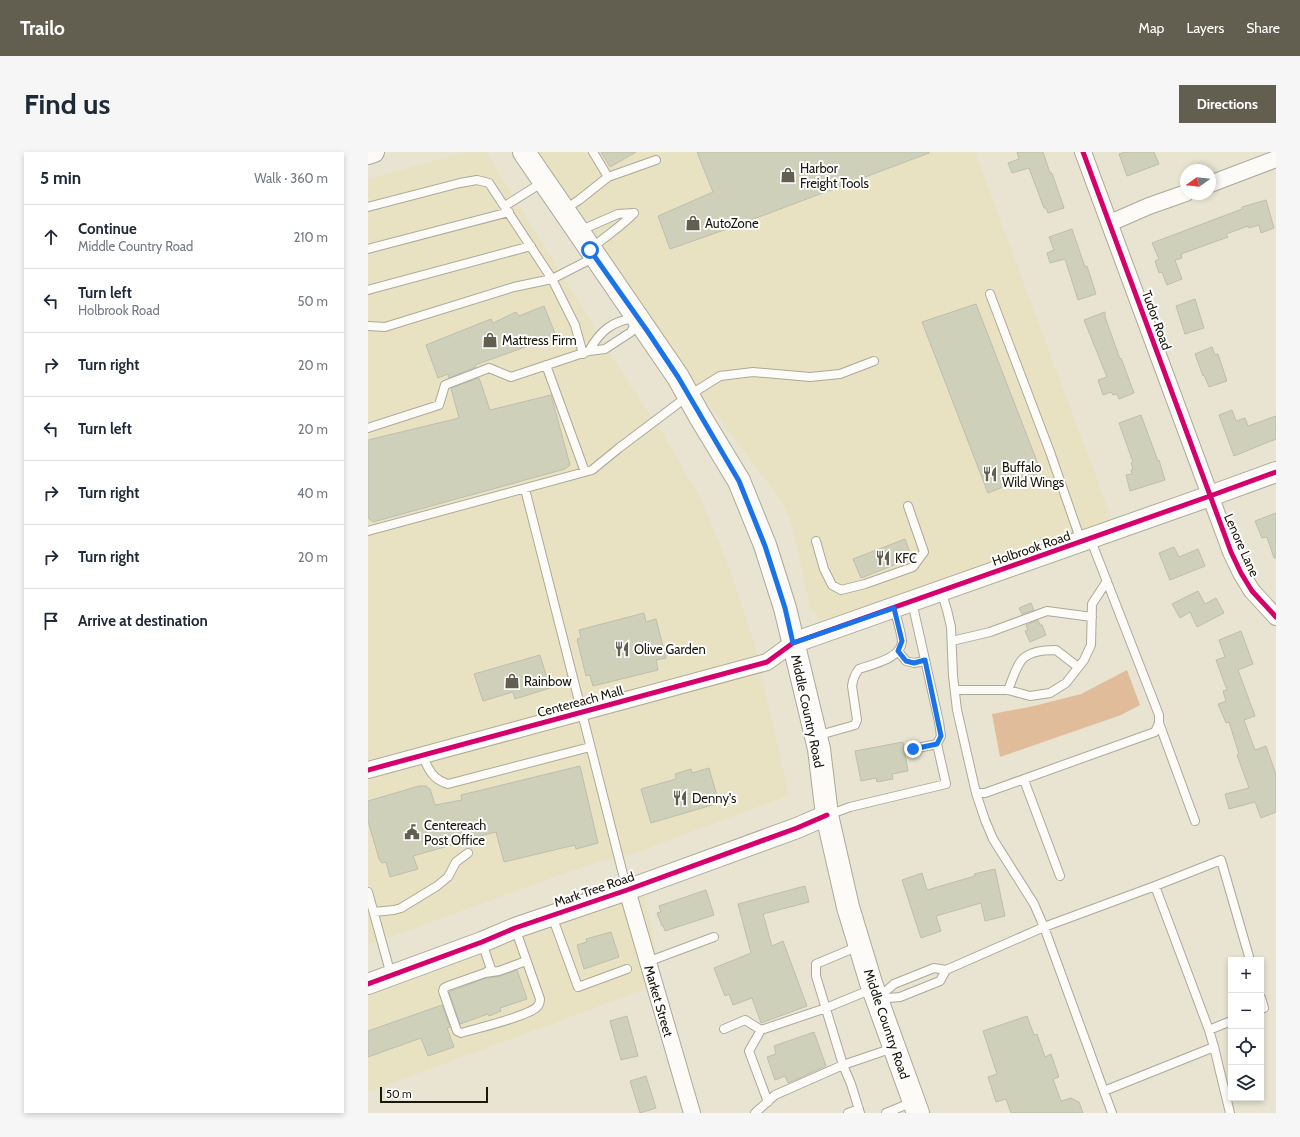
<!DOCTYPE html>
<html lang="en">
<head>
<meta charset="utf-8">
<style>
	:root { --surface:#fff; --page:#f6f6f7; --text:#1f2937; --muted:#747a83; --line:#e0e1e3; --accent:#625f50 }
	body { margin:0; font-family:Cabin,sans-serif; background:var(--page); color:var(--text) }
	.controls { position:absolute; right:12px; bottom:12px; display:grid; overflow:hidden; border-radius:0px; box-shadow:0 2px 6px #0003 }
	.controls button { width:36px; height:36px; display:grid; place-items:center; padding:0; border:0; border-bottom:1px solid var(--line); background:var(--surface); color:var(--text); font:20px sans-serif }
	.compass { position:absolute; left:812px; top:12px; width:36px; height:36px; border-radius:50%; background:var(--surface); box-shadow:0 2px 6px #0003; rotate:255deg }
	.scale { position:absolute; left:12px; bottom:10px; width:108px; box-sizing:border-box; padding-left:4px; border:2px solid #1a170b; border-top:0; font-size:11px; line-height:14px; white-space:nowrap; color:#1a170b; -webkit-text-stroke:3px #fff; paint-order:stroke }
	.stop { position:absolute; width:12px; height:12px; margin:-9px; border:3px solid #1a73e8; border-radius:50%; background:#fff }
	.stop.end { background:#1a73e8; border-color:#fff; box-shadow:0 1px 4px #0008 }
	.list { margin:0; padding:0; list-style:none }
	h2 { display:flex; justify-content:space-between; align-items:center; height:52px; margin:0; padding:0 16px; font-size:17px }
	h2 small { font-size:13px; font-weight:400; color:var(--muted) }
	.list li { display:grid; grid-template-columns:26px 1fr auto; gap:12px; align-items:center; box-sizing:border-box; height:64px; padding:0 16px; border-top:1px solid var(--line) }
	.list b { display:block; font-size:15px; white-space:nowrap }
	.list p { margin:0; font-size:13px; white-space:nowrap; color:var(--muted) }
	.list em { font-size:13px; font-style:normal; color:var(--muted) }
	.icon { flex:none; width:22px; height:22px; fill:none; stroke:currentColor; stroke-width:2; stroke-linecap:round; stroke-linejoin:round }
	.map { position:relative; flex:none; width:908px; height:961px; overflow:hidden; border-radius:0px }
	header { display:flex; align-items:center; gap:24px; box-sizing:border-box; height:56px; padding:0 20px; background:var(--accent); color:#fff }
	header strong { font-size:19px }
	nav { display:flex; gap:22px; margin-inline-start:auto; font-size:14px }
	.intro { display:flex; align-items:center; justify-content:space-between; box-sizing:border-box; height:96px; padding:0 24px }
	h1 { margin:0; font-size:28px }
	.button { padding:10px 18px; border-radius:0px; background:var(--accent); color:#fff; font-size:14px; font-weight:700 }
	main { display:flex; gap:24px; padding:0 24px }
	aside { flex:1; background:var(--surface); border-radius:0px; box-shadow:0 2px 6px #0003 }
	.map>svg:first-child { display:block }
</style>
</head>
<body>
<header>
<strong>Trailo</strong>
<nav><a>Map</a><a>Layers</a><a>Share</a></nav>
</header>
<div class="intro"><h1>Find us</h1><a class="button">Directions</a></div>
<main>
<aside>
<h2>5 min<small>Walk · 360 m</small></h2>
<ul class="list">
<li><svg class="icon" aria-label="ahead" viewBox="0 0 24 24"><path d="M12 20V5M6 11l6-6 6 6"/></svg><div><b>Continue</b><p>Middle Country Road</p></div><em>210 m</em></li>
<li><svg class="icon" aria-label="left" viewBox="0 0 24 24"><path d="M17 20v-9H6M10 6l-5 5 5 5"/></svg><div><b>Turn left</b><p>Holbrook Road</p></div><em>50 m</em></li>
<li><svg class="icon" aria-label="right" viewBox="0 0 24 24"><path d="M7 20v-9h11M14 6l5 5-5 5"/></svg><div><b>Turn right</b></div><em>20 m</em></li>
<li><svg class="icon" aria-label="left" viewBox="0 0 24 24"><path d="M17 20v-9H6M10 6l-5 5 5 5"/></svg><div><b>Turn left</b></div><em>20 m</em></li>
<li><svg class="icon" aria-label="right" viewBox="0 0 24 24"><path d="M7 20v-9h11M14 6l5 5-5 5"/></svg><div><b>Turn right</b></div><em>40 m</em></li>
<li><svg class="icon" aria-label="right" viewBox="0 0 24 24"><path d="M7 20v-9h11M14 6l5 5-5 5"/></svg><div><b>Turn right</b></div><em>20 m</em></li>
<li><svg class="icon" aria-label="arrive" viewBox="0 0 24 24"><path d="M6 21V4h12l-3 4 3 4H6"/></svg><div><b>Arrive at destination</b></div></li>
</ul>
</aside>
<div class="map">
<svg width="908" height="961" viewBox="0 0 908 961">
	<rect width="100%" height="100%" fill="#e8e4d1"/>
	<path fill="#e8e2c2" d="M104 0H118L262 233 295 282 334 349 363 420 387 494 421 643 264 702 231 709 0 793V27L91 2Z
		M156 0H607L744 368 648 412 460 479 442 455 424 373 414 349 228 105Z
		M274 732 295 833 277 837 0 940V832Z"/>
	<path fill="#e0bc9b" d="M759 518 772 553 753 563 632 605 624 562 666 554 713 542Z"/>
	<path fill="#cfd0b9" stroke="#bebeaf" d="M233 0H268L242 15Z
		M329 0H561V1L359 77 302 97 290 64 345 40Z
		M649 0H675L682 21H684L696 56 680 61 678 56H676L661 16 644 21 640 11 651 7Z
		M757 0H786L791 12 759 24 751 2Z
		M898 48 906 76 893 81 891 73 881 76 880 74 858 82 860 85 813 102 814 106 807 108 814 127 799 133 794 120 791 121 787 109 791 107 784 91 874 57V55Z
		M704 77 717 115 719 114 728 142 710 148 697 107 682 111 679 101 686 98 681 85Z
		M827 147 836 176 817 182 808 154Z
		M608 152 673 320 620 341 554 170Z
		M176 154 188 184 107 213 108 215 81 226 80 222 70 226 58 193 123 167 125 171 148 160 151 164Z
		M737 160V165L752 207 753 206 766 241 751 247 749 242 745 243 743 240 735 243 730 228 739 225 716 168Z
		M844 195 847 203 850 202 859 229 841 235 836 223 835 224 827 202Z
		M111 226 122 258 183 243 202 313 197 317 5 370 0 366V288L91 266 83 236Z
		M864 258 868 269 877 266 880 274 908 264V287L866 304 851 263Z
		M773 263 790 309 791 308 797 328 762 339 758 323 764 322 763 318 765 317 763 311 765 310 751 271Z
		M908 361V406H906L899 385 894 386 887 369Z
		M537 387 544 406 493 426 485 407Z
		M806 395 811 405 830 397 837 414 802 428 791 401Z
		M830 439 837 452 848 446 856 461 829 475 822 460 812 466 804 452Z
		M663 451 666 458 654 462 651 456Z
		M276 461 278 470 288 467 298 506 288 508 290 518 225 534 222 523 218 524 209 487 213 486 211 478Z
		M670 468 672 473H674L678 483 662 490 657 479 660 478 658 473Z
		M873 479 885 512 870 518 887 564 876 568 887 598 898 594 908 622V660L893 666 887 650 861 657 857 642 881 636 869 603 871 602 861 570 858 571 850 552 858 549 855 539 859 538 848 508 857 505 851 488Z
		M172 503 182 536 147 547 145 540 115 549 106 522Z
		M535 590 540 619 524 622 525 627 509 630 508 626 493 629 487 599Z
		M212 614 230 691 208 697 207 693 136 710 128 680 87 690V692L45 704 50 717 22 725 18 710 14 711 11 707 0 669V649L51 634H58L62 637 67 653 94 648 93 643Z
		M341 616 351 651 283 671 273 637 308 627 307 622 323 617 324 621Z
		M627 717 637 764 617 769 613 751 568 764 573 779 553 786 534 728 554 721 559 738 607 724 606 722Z
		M437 734 441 750 395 762 404 794 415 789 439 854 393 871 384 846 365 853 361 842 357 844 346 816 383 801 370 752Z
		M338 738 346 763 297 779 295 773 294 774 289 761 293 760 291 754Z
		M243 780 251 805 216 817 209 793 219 790 218 787Z
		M149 818 159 847 132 856 133 859 121 864 120 862 92 872 81 840 118 826 133 824Z
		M74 853 82 875 79 876 86 895 60 904 53 886 0 905V879Z
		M259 864 270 904 253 908 242 869Z
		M659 864 666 883 669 882 677 905 683 902 691 925 685 927 693 949 703 946 711 950 715 961H643L638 947 628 950 620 925 629 922 615 879Z
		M446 880 458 914 420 931 417 924 407 928 399 905 408 902 406 894Z
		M278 924 288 956 272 961 262 929Z"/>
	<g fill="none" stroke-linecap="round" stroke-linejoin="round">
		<g stroke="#aca99a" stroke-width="10">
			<path id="service" d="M225 0 240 25
				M137 54 175 30
				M0 55 92 31 109 28 121 31 184 127 207 173 215 202
				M196 58 211 48 240 25 288 8
				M211 79 250 62 266 61
				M0 97 141 60
				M223 97C237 84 253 75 266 61
				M0 138 163 94
				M622 142 682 300 713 389
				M0 174 17 175 146 135 184 127 227 105
				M221 199C232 179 244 169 267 166
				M178 213 217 320
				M0 276 71 253 77 233 121 216 143 225 221 199 237 197 263 180 269 169
				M157 337 259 738
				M0 379 224 318 251 296 320 244 352 224 385 220 442 225 472 222 506 209
				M448 389 456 417 464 433 473 438 497 432 545 415 556 400 540 354
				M573 439 579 458 583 475 585 524 589 558 608 641H617L787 580 791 571V563L722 386
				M544 450 571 570 573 584 569 592
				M584 489 622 480 679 459 724 465
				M530 499 538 509 546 511 557 509
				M587 538H640L662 544 682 541 698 531 716 508 723 493 724 452 739 429
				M640 538C644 529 647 517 653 509 660 499 677 498 688 498L710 515
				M791 571 827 669
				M448 584 487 573 489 568 484 534C485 527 487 522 491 517 505 512 532 507 534 490 534 484 528 463 526 456
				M54 603C61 618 64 627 80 632L222 595
				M656 628 692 724
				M608 641 617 668 625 687 666 752 676 775 744 961
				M460 663 482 655 578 632 569 592 545 597
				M787 734 853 708 882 808
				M0 740 23 823
				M6 760 26 758 33 756 69 734 80 725 88 710 100 701
				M184 764 210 835 259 817
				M114 791 123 817 117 821 131 819 158 809
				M279 810 346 785
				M578 818 572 829 532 845 509 847 526 832 566 816 578 818 676 775 787 734 841 878 846 895 736 939
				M117 821 80 834 76 836 75 839 89 879 93 881C110 876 158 865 169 855 172 852 172 850 172 847L147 776
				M893 846 896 856 893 857
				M356 877 377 868 393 878 458 856 504 837
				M393 878 381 899 400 950
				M841 878 863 869
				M846 895 862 961
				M387 961 407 943 475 913 448 824V812L491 794
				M480 961 491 957
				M492 961 483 932 475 913 525 896
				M518 961 545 950"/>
		</g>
		<g stroke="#aca99a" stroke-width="18">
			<path id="minor" d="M715 0 863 400 873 421 884 439 908 465
				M842 32 908 7
				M742 71 781 54 818 41
				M0 618 399 510 425 491
				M259 738 324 961"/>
		</g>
		<g stroke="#aca99a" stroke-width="22">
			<path id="tertiary" d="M0 2 6 0
				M425 491 842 344 908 320
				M0 832 114 790 147 776 259 738 429 676 459 663"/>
		</g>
		<g stroke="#aca99a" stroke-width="24">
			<path id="primary" d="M156 0 310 225 331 263 371 329 397 393 417 456 451 597 459 663 480 755 503 831 550 961"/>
		</g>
		<use href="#service" stroke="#fcfbf8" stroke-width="8"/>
		<use href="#minor" stroke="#fcfbf8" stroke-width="16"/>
		<use href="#tertiary" stroke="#fcfbf8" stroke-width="20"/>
		<use href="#primary" stroke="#fcfbf8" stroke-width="22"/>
		<g stroke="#fff" stroke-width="8">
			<path id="cycleway" d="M715 0 863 400 873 421 884 439 908 465
				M0 618 399 510 425 491 842 344 908 320
				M0 832 114 790 147 776 259 738 429 676 459 663"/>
		</g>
		<use href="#cycleway" stroke="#d6006c" stroke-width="5"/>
	</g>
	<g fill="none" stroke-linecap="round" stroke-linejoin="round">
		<path stroke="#1a73e8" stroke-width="5" d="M222 98 280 180 310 225 371 329 397 394 417 456 425 491 526 456 534 489 530 499 538 509 546 511 557 508 573 584 569 592 545 597"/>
	</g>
	<defs>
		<g id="shop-bare" transform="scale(1.2)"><path d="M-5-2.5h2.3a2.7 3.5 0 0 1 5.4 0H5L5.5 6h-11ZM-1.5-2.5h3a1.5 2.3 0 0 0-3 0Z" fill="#625f50" stroke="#fff" stroke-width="2.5" paint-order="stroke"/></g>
		<g id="restaurant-bare" transform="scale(1.2)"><path d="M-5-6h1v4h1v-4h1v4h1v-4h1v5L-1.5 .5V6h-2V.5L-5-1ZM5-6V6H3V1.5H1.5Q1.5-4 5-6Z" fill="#625f50" stroke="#fff" stroke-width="2.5" paint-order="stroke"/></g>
		<g id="civic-bare" transform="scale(1.2)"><path d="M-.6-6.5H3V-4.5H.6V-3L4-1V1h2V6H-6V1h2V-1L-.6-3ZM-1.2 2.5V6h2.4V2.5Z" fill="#625f50" stroke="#fff" stroke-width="2.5" paint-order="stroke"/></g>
	</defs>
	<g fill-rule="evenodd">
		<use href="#shop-bare" x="420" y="23"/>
		<use href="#shop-bare" x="325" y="71"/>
		<use href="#shop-bare" x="122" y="188"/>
		<use href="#restaurant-bare" x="622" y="322"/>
		<use href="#restaurant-bare" x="515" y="406"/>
		<use href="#restaurant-bare" x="254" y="497"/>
		<use href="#shop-bare" x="144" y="529"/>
		<use href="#restaurant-bare" x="312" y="646"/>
		<use href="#civic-bare" x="44" y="680"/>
	</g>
	<g text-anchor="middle" stroke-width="4" stroke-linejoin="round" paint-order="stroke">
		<g font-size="13" fill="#1a170b" stroke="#fff" text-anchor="start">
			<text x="432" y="21">Harbor<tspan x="432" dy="15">Freight Tools</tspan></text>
			<text x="337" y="76">AutoZone</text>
			<text x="134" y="193">Mattress Firm</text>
			<text x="634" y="320">Buffalo<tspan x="634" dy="15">Wild Wings</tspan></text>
			<text x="527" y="411">KFC</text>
			<text x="266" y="502">Olive Garden</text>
			<text x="156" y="534">Rainbow</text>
			<text x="324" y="651">Denny's</text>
			<text x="56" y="678">Centereach<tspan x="56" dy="15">Post Office</tspan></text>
		</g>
		<g font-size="13" fill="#1a170b" stroke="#fff">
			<text transform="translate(789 168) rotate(70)" y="5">Tudor Road</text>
			<text transform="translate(874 393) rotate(66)" y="5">Lenore Lane</text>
			<text transform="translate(663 396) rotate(-19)" y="5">Holbrook Road</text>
			<text transform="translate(212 549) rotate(-15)" y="5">Centereach Mall</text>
			<text transform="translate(440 559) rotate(78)" y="5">Middle Country Road</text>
			<text transform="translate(226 737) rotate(-19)" y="5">Mark Tree Road</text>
			<text transform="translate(291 849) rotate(74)" y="5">Market Street</text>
			<text transform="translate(519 872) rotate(71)" y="5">Middle Country Road</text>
		</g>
	</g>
</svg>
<div class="controls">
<button>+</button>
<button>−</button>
<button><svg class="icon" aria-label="locate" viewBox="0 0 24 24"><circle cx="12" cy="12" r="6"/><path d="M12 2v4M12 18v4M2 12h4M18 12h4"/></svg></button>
<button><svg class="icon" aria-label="layers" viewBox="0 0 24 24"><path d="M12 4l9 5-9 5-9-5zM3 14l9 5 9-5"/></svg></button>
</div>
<svg class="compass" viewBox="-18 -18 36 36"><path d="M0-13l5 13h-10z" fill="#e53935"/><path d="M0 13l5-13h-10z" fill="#747a83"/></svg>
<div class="scale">50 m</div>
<div class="stop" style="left:222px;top:98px"></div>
<div class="stop end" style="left:545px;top:597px"></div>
</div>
</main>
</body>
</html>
